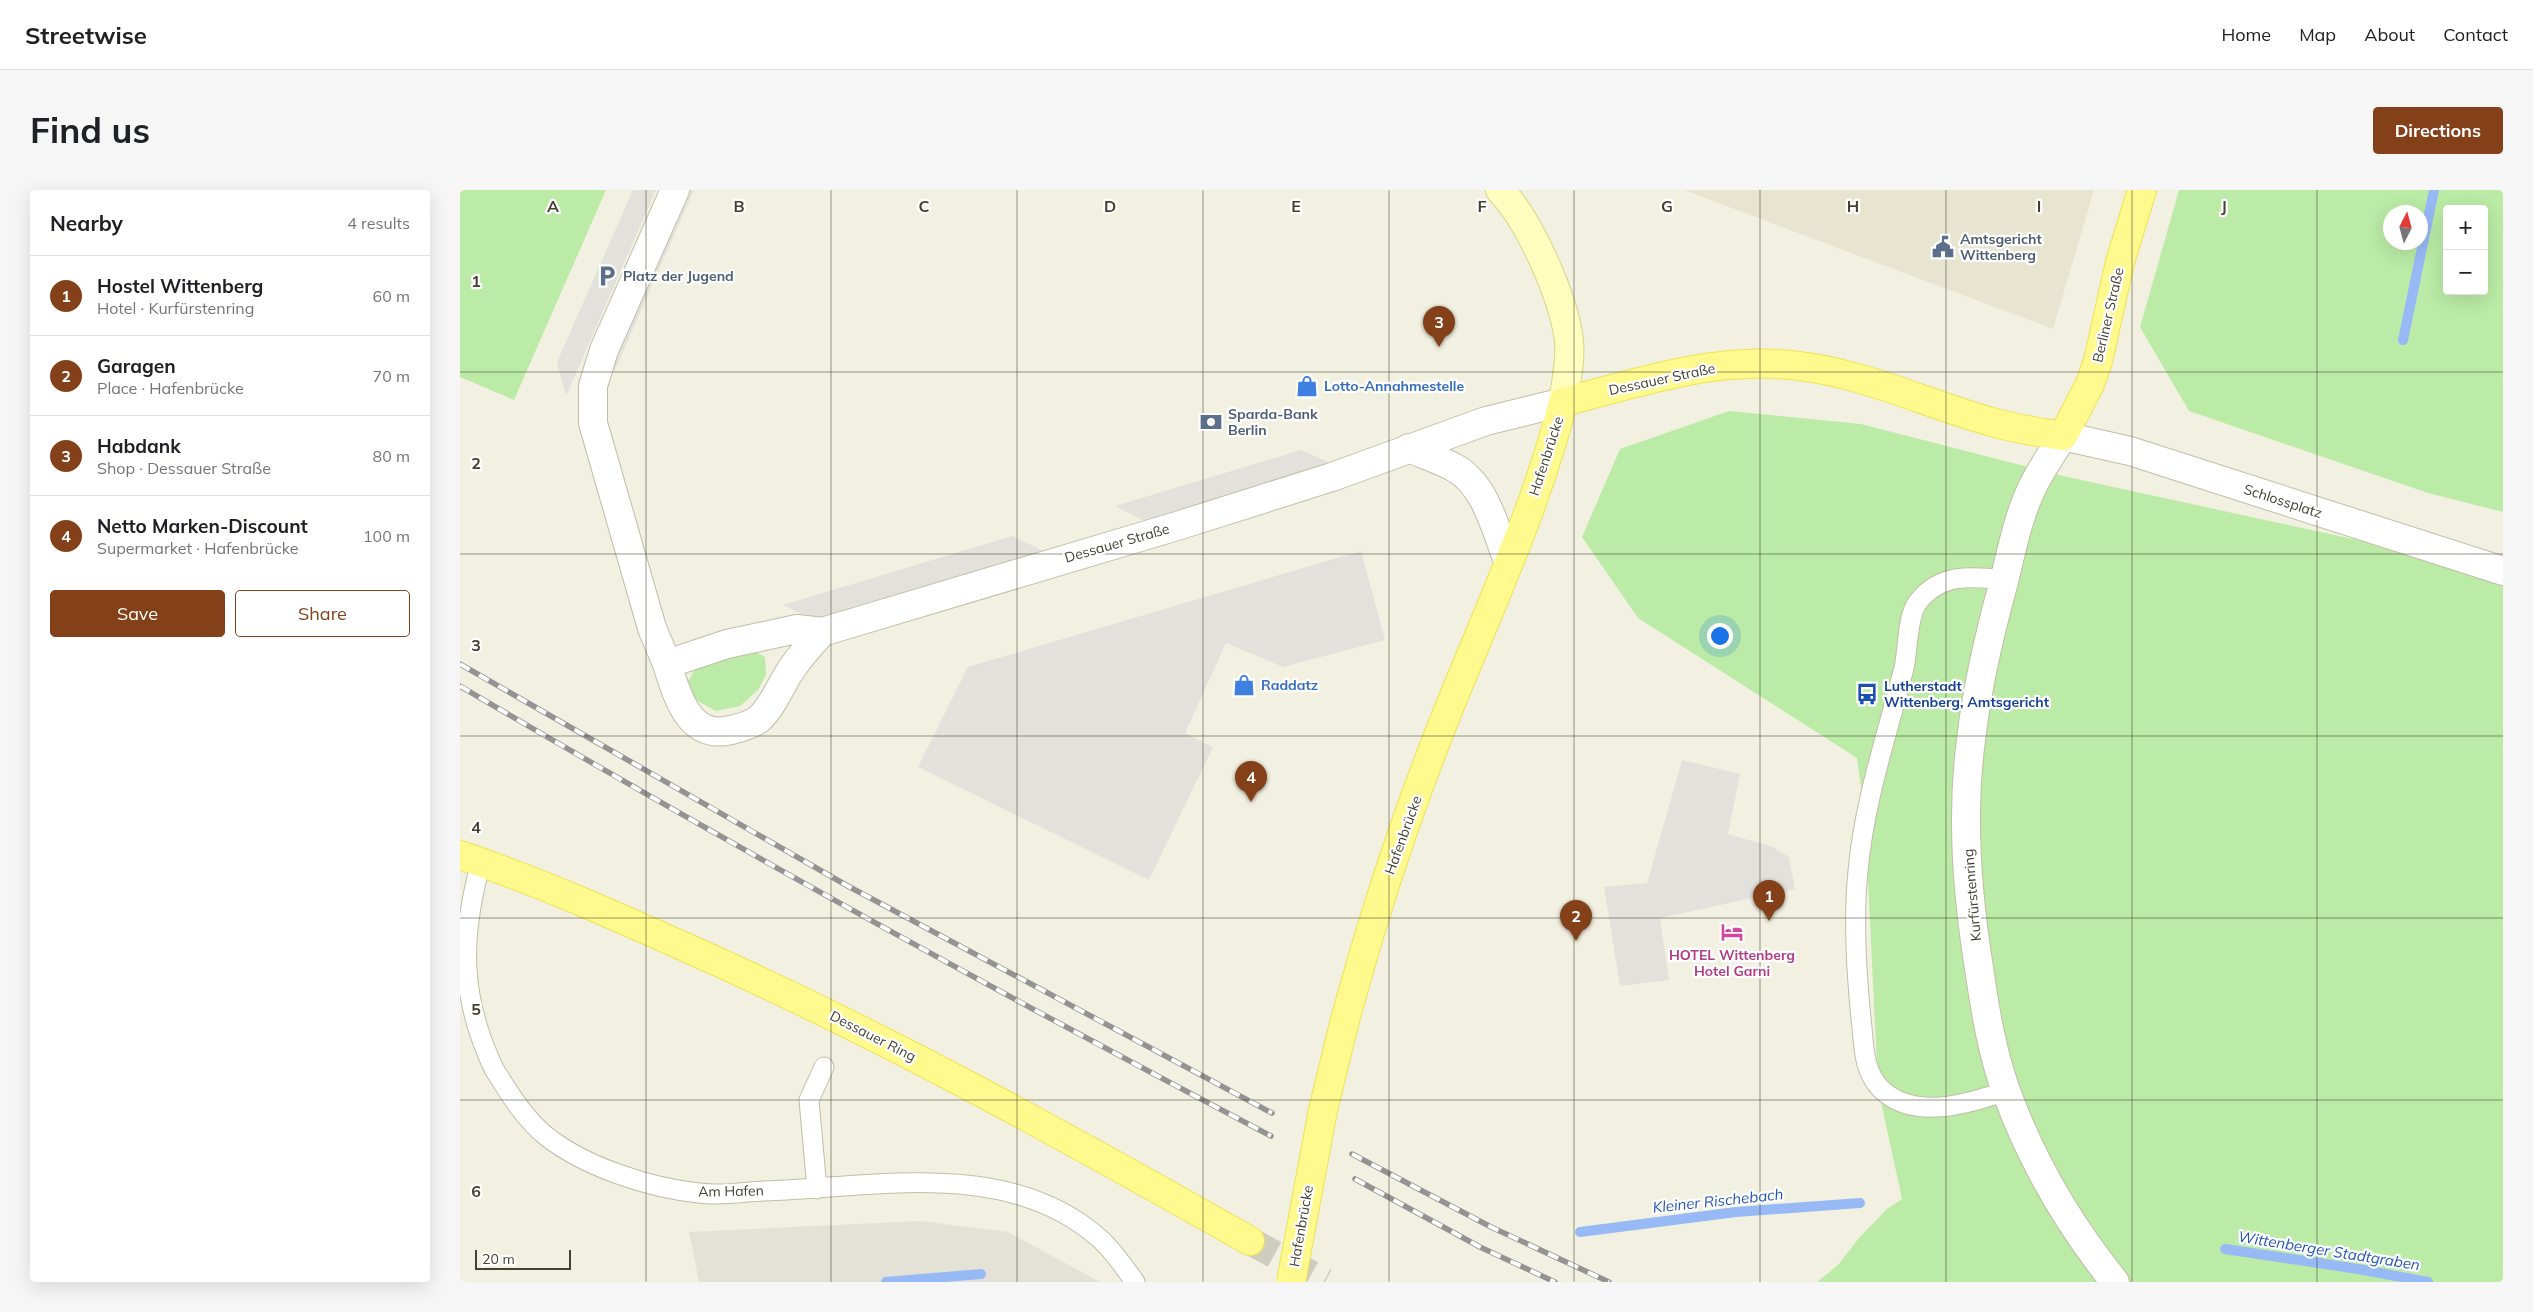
<!DOCTYPE html>
<html lang="en">
<head>
<meta charset="utf-8">
<style>
	:root { --surface:#fff; --page:#f6f6f6; --text:#202124; --muted:#757577; --line:#e0e0e0; --accent:#844119 }
	body { margin:0; font-family:Mulish,sans-serif; background:var(--page); color:var(--text) }
	.controls { position:absolute; right:15px; top:15px; display:grid; overflow:hidden; border-radius:5px; box-shadow:0 5px 20px #0002 }
	.controls button { width:45px; height:45px; display:grid; place-items:center; padding:0; border:0; border-bottom:1px solid var(--line); background:var(--surface); color:var(--text); font:25px sans-serif }
	.compass { position:absolute; left:1923px; top:15px; width:45px; height:45px; border-radius:50%; background:var(--surface); box-shadow:0 5px 20px #0002; rotate:6deg }
	.scale { position:absolute; left:15px; bottom:12px; width:96px; box-sizing:border-box; padding-left:5px; border:2px solid #444132; border-top:0; font-size:14px; line-height:18px; white-space:nowrap; color:#444132; -webkit-text-stroke:4px #fff; paint-order:stroke }
	.you { position:absolute; left:1259px; top:445px; width:18px; height:18px; margin:-12px; border:4px solid #fff; border-radius:50%; background:#1a73e8; box-shadow:0 0 0 8px #1a73e833 }
	.badge { display:grid; place-items:center; width:32px; height:32px; border-radius:50%; background:var(--accent); color:#fff; font-size:16px; font-weight:700 }
	.pin { position:absolute; translate:-50% -41px; filter:drop-shadow(0 1px 2px #0008) }
	.pin::after { content:''; position:absolute; top:26px; width:18px; height:15px; background:inherit; clip-path:polygon(0 0,100% 0,50% 100%) }
	.list { margin:0; padding:0; list-style:none }
	h2 { display:flex; justify-content:space-between; align-items:center; height:65px; margin:0; padding:0 20px; font-size:21px }
	h2 small { font-size:16px; font-weight:400; color:var(--muted) }
	.list li { display:grid; grid-template-columns:32px 1fr auto; gap:15px; align-items:center; box-sizing:border-box; height:80px; padding:0 20px; border-top:1px solid var(--line) }
	.list b { display:block; font-size:19px; white-space:nowrap }
	.list p { margin:0; font-size:16px; white-space:nowrap; color:var(--muted) }
	.list em { font-size:16px; font-style:normal; color:var(--muted) }
	.actions { display:flex; gap:10px; padding:15px 20px }
	.actions a { flex:1; padding:11px 0; border:1px solid var(--accent); border-radius:5px; text-align:center; font-size:18px; color:var(--accent) }
	.actions .main { background:var(--accent); color:#fff }
	.map { position:relative; flex:none; width:2043px; height:1092px; overflow:hidden; border-radius:5px }
	header { display:flex; align-items:center; gap:30px; box-sizing:border-box; height:70px; padding:0 25px; background:var(--surface); border-bottom:1px solid var(--line) }
	header strong { font-size:24px }
	nav { display:flex; gap:28px; margin-inline-start:auto; font-size:18px }
	.intro { display:flex; align-items:center; justify-content:space-between; box-sizing:border-box; height:120px; padding:0 30px }
	h1 { margin:0; font-size:35px }
	.button { padding:12px 22px; border-radius:5px; background:var(--accent); color:#fff; font-size:18px; font-weight:700 }
	main { display:flex; gap:30px; padding:0 30px }
	aside { flex:1; background:var(--surface); border-radius:5px; box-shadow:0 5px 20px #0002 }
	.map>svg:first-child { display:block }
</style>
</head>
<body>
<header>
<strong>Streetwise</strong>
<nav><a>Home</a><a>Map</a><a>About</a><a>Contact</a></nav>
</header>
<div class="intro"><h1>Find us</h1><a class="button">Directions</a></div>
<main>
<aside>
<h2>Nearby<small>4 results</small></h2>
<ul class="list">
<li><span class="badge">1</span><div><b>Hostel Wittenberg</b><p>Hotel · Kurfürstenring</p></div><em>60 m</em></li>
<li><span class="badge">2</span><div><b>Garagen</b><p>Place · Hafenbrücke</p></div><em>70 m</em></li>
<li><span class="badge">3</span><div><b>Habdank</b><p>Shop · Dessauer Straße</p></div><em>80 m</em></li>
<li><span class="badge">4</span><div><b>Netto Marken-Discount</b><p>Supermarket · Hafenbrücke</p></div><em>100 m</em></li>
</ul>
<div class="actions"><a class="main">Save</a><a>Share</a></div>
</aside>
<div class="map">
<svg width="2043" height="1092" viewBox="0 0 2043 1092">
	<rect width="100%" height="100%" fill="#f2f1e1"/>
	<path fill="#e7e5cf" d="M1224 0H1634L1593 139Z"/>
	<path fill="#e4e1d7" d="M460 1031 548 1042 640 1092H239L229 1042Z"/>
	<path fill="#bbeba6" fill-rule="evenodd" d="M0 0H146L54 210 0 187Z
		M1719 0H2043V322L1968 303 1729 221 1680 137ZM1987 19H2024V101H1987ZM1930 22H1960V52H1930Z
		M1269 221 1401 234 1603 286 1920 355 2043 393V1092H1357L1378 1075 1399 1048 1427 1019 1442 1009 1418 898 1405 626 1397 568 1178 428 1122 347 1160 259Z
		M292 460 305 467 306 485 298 500 280 516 256 521 234 509 227 493 236 477Z"/>
	<path fill="#e2e1db" d="M173 0H196L106 206 97 172Z
		M214 0H234L155 180 136 172Z
		M841 260 873 274 687 332 655 316Z
		M552 346 584 361 353 430 323 415Z
		M901 361 925 450 823 477 766 453 725 543 753 557 689 690 458 577 508 477Z
		M1222 570 1280 584 1268 644 1313 657 1329 667 1335 699 1200 728 1209 790 1160 796 1144 697 1187 693Z"/>
	<g fill="none" stroke-linecap="round" stroke-linejoin="round">
		<path stroke="#97b9f6" stroke-width="10" d="M1943 150 1974 0
			M1120 1042 1276 1022 1400 1013
			M1765 1059 1898 1079 1968 1092
			M426 1092 521 1084"/>
		<path stroke="#cfcebe" stroke-width="28" stroke-dasharray="28 14" stroke-linecap="butt" d="M790 1051 865 1092"/>
		<g stroke="#c1bea6" stroke-width="21">
			<path id="lane" d="M1544 390C1512 386 1480 383 1458 412 1447 425 1448 461 1444 478 1427 545 1404 612 1398 681 1393 730 1396 779 1401 828 1404 852 1402 880 1421 899 1454 931 1508 914 1546 901
				M21 672C0 749 0 807 34 879 49 903 64 928 86 946 125 977 190 998 239 1003 260 1006 283 1002 304 1001 414 997 549 968 639 1048 653 1060 664 1077 675 1092
				M357 999 349 910 364 877"/>
		</g>
		<g stroke="#c1bea6" stroke-width="30">
			<path id="street" d="M949 258C964 265 981 270 995 278 1026 295 1036 341 1048 371
				M337 439 362 442C353 452 343 463 335 474 322 491 315 514 299 529 291 535 280 538 271 540 228 550 217 505 207 474L267 454Z
				M362 442 717 336 872 287 1026 231 1103 212
				M207 474 192 438 133 233V196L144 160 215 0
				M1655 1092C1608 1034 1572 972 1546 901 1532 862 1525 820 1519 778 1507 704 1501 625 1511 550 1517 497 1529 446 1543 395 1551 364 1557 330 1571 300 1579 282 1592 264 1603 246L1670 261 2043 381"/>
		</g>
		<g stroke="#d6d48c" stroke-width="30">
			<path id="secondary" d="M1040 0C1070 31 1104 108 1109 151 1111 171 1106 192 1103 212"/>
		</g>
		<g stroke="#ede355" stroke-width="30">
			<path id="primary" d="M0 665C77 691 151 724 225 757 419 843 605 946 790 1051
				M884 834C913 726 948 619 990 516 1030 416 1077 317 1103 212 1173 194 1244 170 1318 174 1394 178 1460 212 1532 232 1555 239 1579 242 1603 246L1630 194 1638 171 1660 72 1682 0"/>
		</g>
		<use href="#lane" stroke="#fff" stroke-width="19"/>
		<use href="#street" stroke="#fff" stroke-width="28"/>
		<use href="#secondary" stroke="#fffebf" stroke-width="28"/>
		<use href="#primary" stroke="#fff98e" stroke-width="28"/>
		<g stroke="#939393" stroke-width="5.5">
			<path id="rail" d="M0 474 386 695 812 923
				M0 496C267 653 537 802 811 946
				M892 964 1031 1037 1149 1092
				M895 989 1020 1057 1095 1092"/>
		</g>
		<use href="#rail" stroke="#fff" stroke-width="4" stroke-dasharray="11" stroke-linecap="butt"/>
		<g stroke="#ede355" stroke-width="30" stroke-linecap="butt">
			<path id="primary-bridge" d="M831 1092 863 920 884 834"/>
		</g>
		<use href="#primary-bridge" stroke="#fff98e" stroke-width="28"/>
	</g>
	<path fill="none" stroke="#444132" stroke-width="1" stroke-opacity="0.55" d="M186 0V1092M371 0V1092M557 0V1092M743 0V1092M929 0V1092M1114 0V1092M1300 0V1092M1486 0V1092M1672 0V1092M1857 0V1092M0 182H2043M0 364H2043M0 546H2043M0 728H2043M0 910H2043"/>
	<defs>
		<g id="civic-bare" transform="scale(1.725)"><path d="M-.6-6.5H3V-4.5H.6V-3L4-1V1h2V6H-6V1h2V-1L-.6-3ZM-1.2 2.5V6h2.4V2.5Z" fill="#5c6f8a" stroke="#fff" stroke-width="2.5" paint-order="stroke"/></g>
		<g id="parking-bare" transform="scale(1.725)"><path d="M-3.5-5.5H1a3.5 3.5 0 0 1 0 7H-1V5.5H-3.5ZM-1-3.4V-.6H.8a1.4 1.4 0 0 0 0-2.8Z" fill="#5c6f8a" stroke="#fff" stroke-width="2.5" paint-order="stroke"/></g>
		<g id="shop-bare" transform="scale(1.725)"><path d="M-5-2.5h2.3a2.7 3.5 0 0 1 5.4 0H5L5.5 6h-11ZM-1.5-2.5h3a1.5 2.3 0 0 0-3 0Z" fill="#3f7fe0" stroke="#fff" stroke-width="2.5" paint-order="stroke"/></g>
		<g id="bank-bare" transform="scale(1.725)"><path d="M-6-4H6V4H-6ZM0-2.3a2.3 2.3 0 1 0 0 4.6a2.3 2.3 0 1 0 0-4.6Z" fill="#5c6f8a" stroke="#fff" stroke-width="2.5" paint-order="stroke"/></g>
		<g id="bus-bare" transform="scale(1.725)"><path d="M-5-6H5V4H4V6H2V4H-2V6H-4V4H-5ZM-3.5-4V0h7V-4ZM-3.5 1.2v1.5H-2V1.2ZM2 1.2v1.5H3.5V1.2Z" fill="#1a4fb4" stroke="#fff" stroke-width="2.5" paint-order="stroke"/></g>
		<g id="hotel-bare" transform="scale(1.725)"><path d="M-6-4.5h1.5V1H6V5H4.5V3h-9V5H-6ZM-4 0a1.8 1.8 0 1 1 3.6 0ZM.5 0V-2.5h3Q6-2.5 6 0Z" fill="#d1479c" stroke="#fff" stroke-width="2.5" paint-order="stroke"/></g>
	</defs>
	<g fill-rule="evenodd">
		<use href="#civic-bare" x="1483" y="57"/>
		<use href="#parking-bare" x="147" y="86"/>
		<use href="#shop-bare" x="847" y="196"/>
		<use href="#bank-bare" x="751" y="232"/>
		<use href="#shop-bare" x="784" y="495"/>
		<use href="#bus-bare" x="1407" y="504"/>
		<use href="#hotel-bare" x="1272" y="742"/>
	</g>
	<g text-anchor="middle" stroke-width="4.5" stroke-linejoin="round" paint-order="stroke">
		<g font-size="14" font-weight="bold" fill="#4e5e75" stroke="#fff" text-anchor="start">
			<text x="1500" y="54">Amtsgericht<tspan x="1500" dy="16">Wittenberg</tspan></text>
			<text x="163" y="91">Platz der Jugend</text>
			<text x="768" y="229">Sparda-Bank<tspan x="768" dy="16">Berlin</tspan></text>
		</g>
		<g font-size="14" fill="#444132" stroke="#fff">
			<text transform="translate(1648 125) rotate(-77)" y="5">Berliner Straße</text>
			<text transform="translate(1202 189) rotate(-12)" y="5">Dessauer Straße</text>
			<text transform="translate(1086 266) rotate(-72)" y="5">Hafenbrücke</text>
			<text transform="translate(1823 311) rotate(18)" y="5">Schlossplatz</text>
			<text transform="translate(657 353) rotate(-16)" y="5">Dessauer Straße</text>
			<text transform="translate(943 645) rotate(-70)" y="5">Hafenbrücke</text>
			<text transform="translate(1512 705) rotate(-95)" y="5">Kurfürstenring</text>
			<text transform="translate(413 846) rotate(27)" y="5">Dessauer Ring</text>
			<text transform="translate(271 1001) rotate(-1)" y="5">Am Hafen</text>
			<text transform="translate(841 1036) rotate(-80)" y="5">Hafenbrücke</text>
		</g>
		<g font-size="14" font-weight="bold" fill="#366cbe" stroke="#fff" text-anchor="start">
			<text x="864" y="201">Lotto-Annahmestelle</text>
			<text x="801" y="500">Raddatz</text>
		</g>
		<g font-size="14" font-weight="bold" fill="#164399" stroke="#fff" text-anchor="start">
			<text x="1424" y="501">Lutherstadt<tspan x="1424" dy="16">Wittenberg, Amtsgericht</tspan></text>
		</g>
		<g font-size="14" font-weight="bold" fill="#b23c85" stroke="#fff">
			<text x="1272" y="770">HOTEL Wittenberg<tspan x="1272" dy="16">Hotel Garni</tspan></text>
		</g>
		<g font-size="15" font-style="italic" fill="#2356b7" stroke="#fff">
			<text transform="translate(1258 1011) rotate(-6)" y="5">Kleiner Rischebach</text>
			<text transform="translate(1869 1061) rotate(9)" y="5">Wittenberger Stadtgraben</text>
		</g>
	</g>
	<g font-size="16" text-anchor="middle" font-weight="bold" fill="#444132" stroke="#fff" stroke-width="4.5" stroke-linejoin="round" paint-order="stroke">
		<text x="93" y="22">A</text>
		<text x="279" y="22">B</text>
		<text x="464" y="22">C</text>
		<text x="650" y="22">D</text>
		<text x="836" y="22">E</text>
		<text x="1022" y="22">F</text>
		<text x="1207" y="22">G</text>
		<text x="1393" y="22">H</text>
		<text x="1579" y="22">I</text>
		<text x="1764" y="22">J</text>
		<text x="16" y="97">1</text>
		<text x="16" y="279">2</text>
		<text x="16" y="461">3</text>
		<text x="16" y="643">4</text>
		<text x="16" y="825">5</text>
		<text x="16" y="1007">6</text>
	</g>
</svg>
<div class="controls">
<button>+</button>
<button>−</button>
</div>
<svg class="compass" viewBox="-18 -18 36 36"><path d="M0-13l5 13h-10z" fill="#e53935"/><path d="M0 13l5-13h-10z" fill="#757577"/></svg>
<div class="scale">20 m</div>
<div class="you"></div>
<div class="pin badge" style="left:1309px;top:731px">1</div>
<div class="pin badge" style="left:1116px;top:751px">2</div>
<div class="pin badge" style="left:979px;top:157px">3</div>
<div class="pin badge" style="left:791px;top:612px">4</div>
</div>
</main>
</body>
</html>
